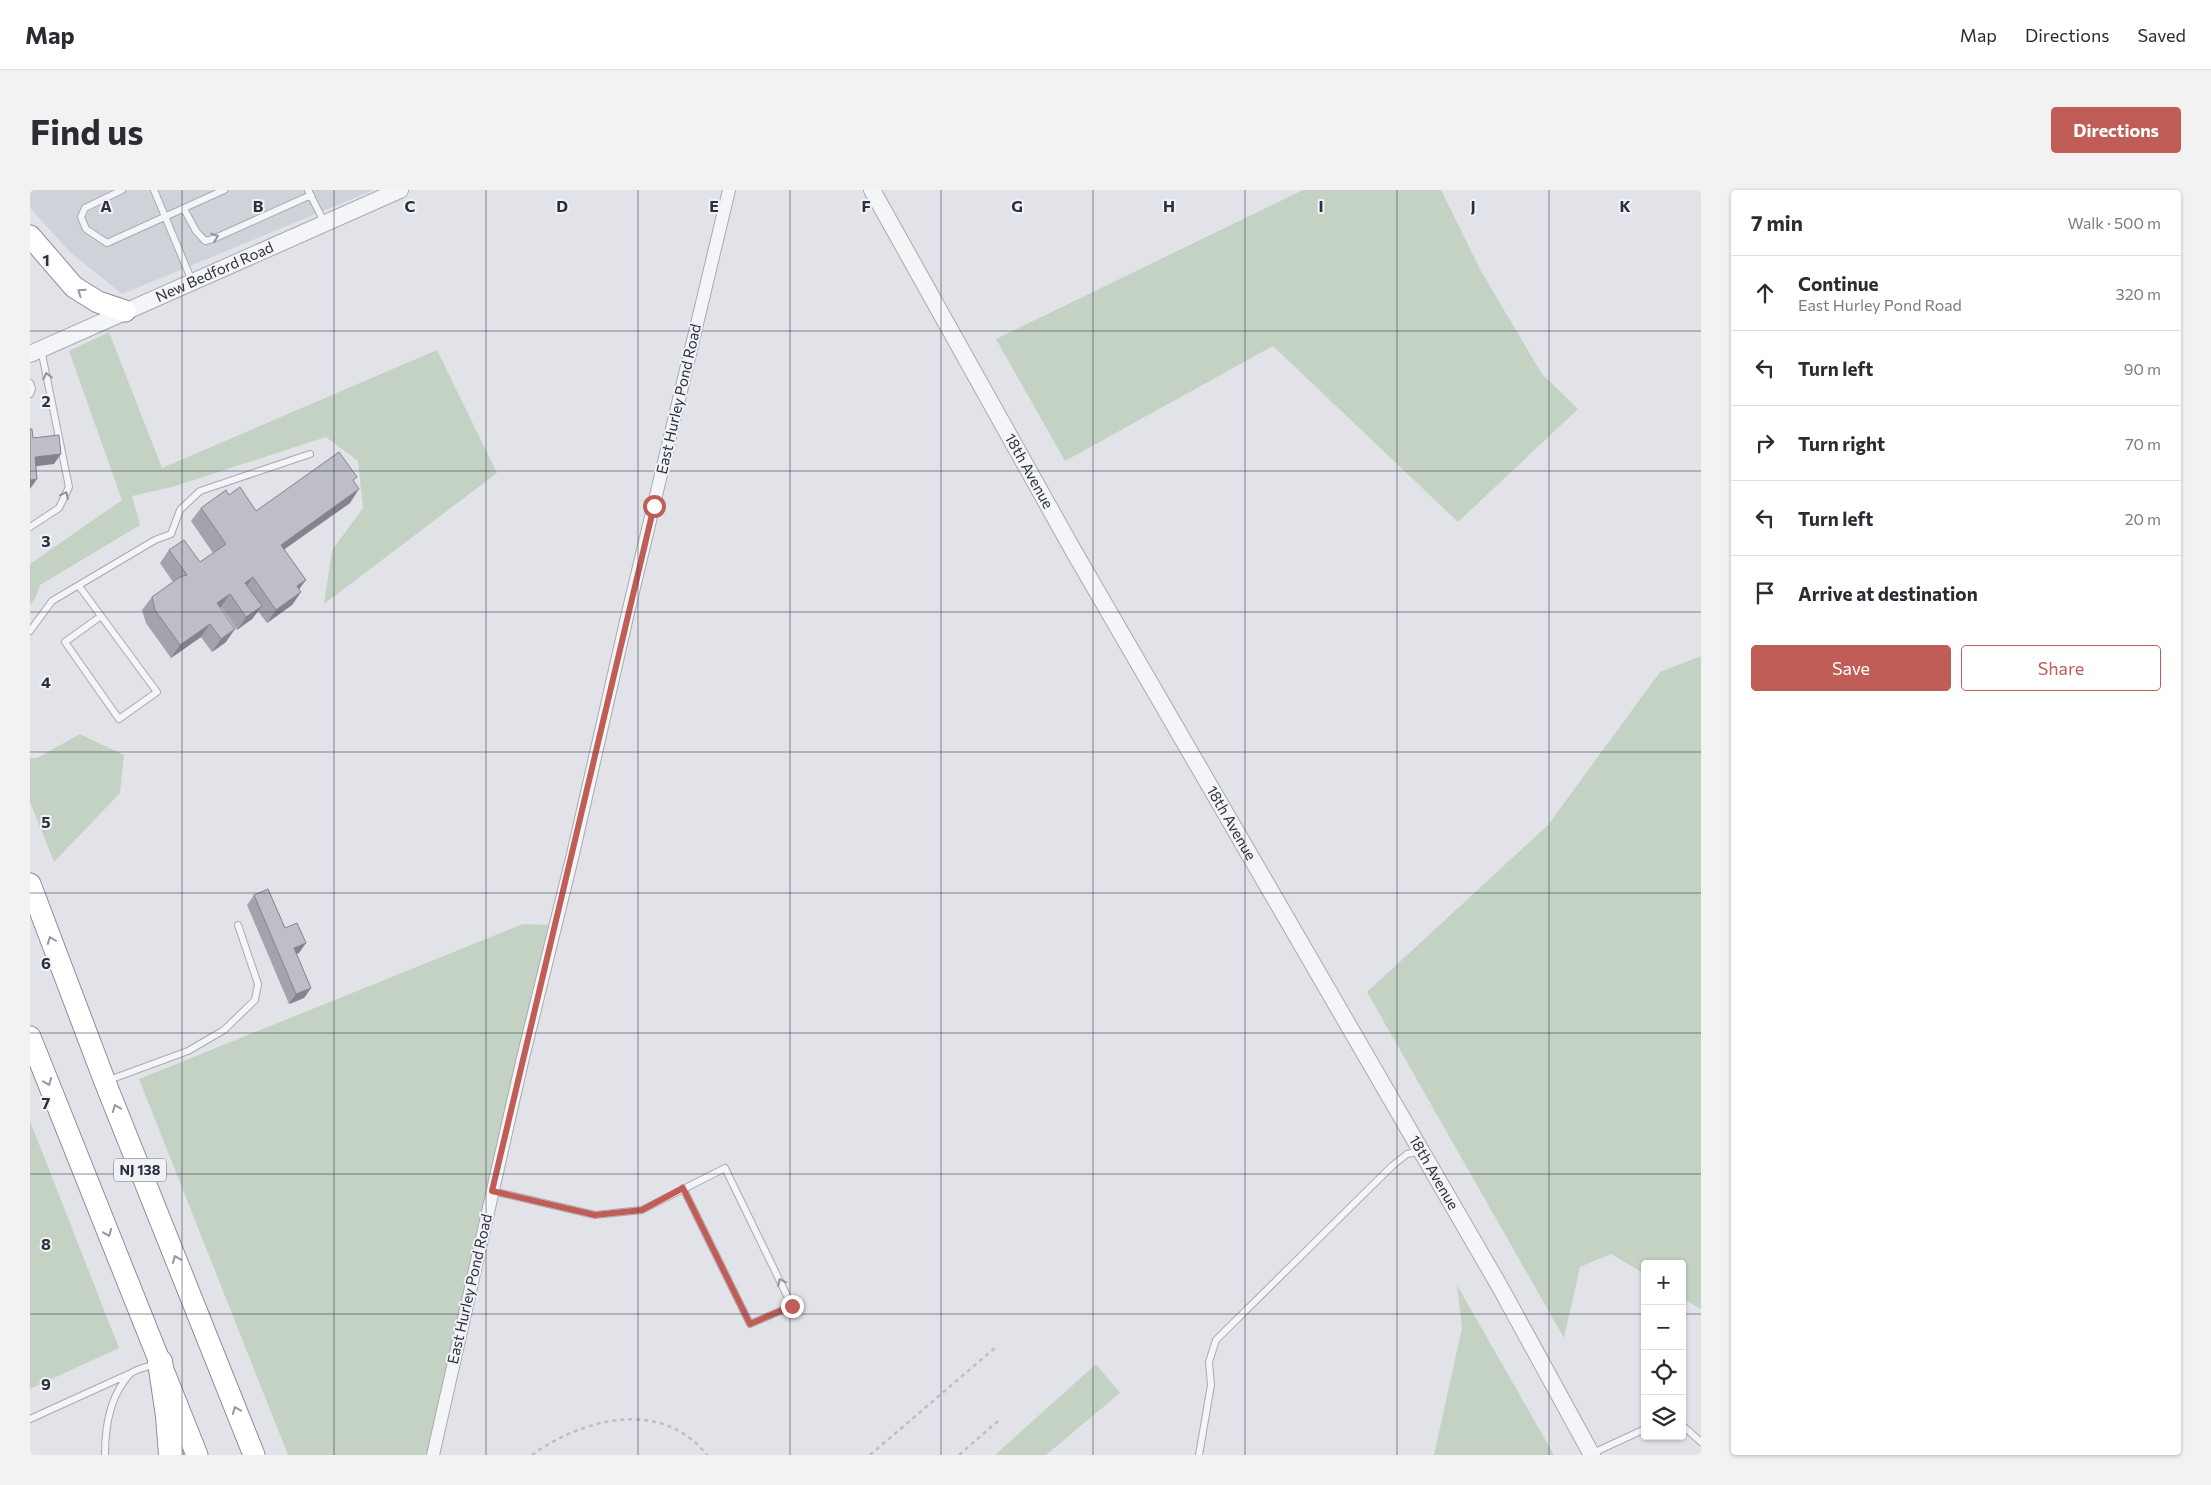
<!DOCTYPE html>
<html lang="en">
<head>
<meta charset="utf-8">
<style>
	:root { --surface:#fff; --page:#f2f2f3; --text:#2b2b33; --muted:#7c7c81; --line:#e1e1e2; --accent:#bf5d56 }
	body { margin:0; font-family:Commissioner,sans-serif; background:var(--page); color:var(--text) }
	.controls { position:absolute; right:15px; bottom:15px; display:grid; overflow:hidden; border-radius:5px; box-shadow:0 1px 4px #0004 }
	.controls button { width:45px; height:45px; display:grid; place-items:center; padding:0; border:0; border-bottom:1px solid var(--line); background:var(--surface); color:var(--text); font:25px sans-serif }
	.stop { position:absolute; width:15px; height:15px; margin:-11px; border:4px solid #bf5d56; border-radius:50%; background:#fff }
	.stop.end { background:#bf5d56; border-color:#fff; box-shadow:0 1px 5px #0008 }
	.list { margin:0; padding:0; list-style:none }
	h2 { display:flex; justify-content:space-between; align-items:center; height:65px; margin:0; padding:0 20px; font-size:21px }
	h2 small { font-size:16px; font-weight:400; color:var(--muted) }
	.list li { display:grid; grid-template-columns:32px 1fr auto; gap:15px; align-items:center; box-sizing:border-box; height:75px; padding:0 20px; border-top:1px solid var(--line) }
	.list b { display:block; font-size:19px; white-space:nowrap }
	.list p { margin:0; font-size:16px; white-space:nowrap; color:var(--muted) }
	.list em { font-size:16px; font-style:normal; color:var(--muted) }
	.actions { display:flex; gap:10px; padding:15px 20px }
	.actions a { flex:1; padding:11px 0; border:1px solid var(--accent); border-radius:5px; text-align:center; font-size:18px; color:var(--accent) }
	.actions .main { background:var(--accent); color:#fff }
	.icon { flex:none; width:28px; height:28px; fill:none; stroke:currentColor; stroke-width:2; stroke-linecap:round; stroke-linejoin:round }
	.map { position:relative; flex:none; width:1671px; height:1265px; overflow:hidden; border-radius:5px }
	header { display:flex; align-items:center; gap:30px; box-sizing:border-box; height:70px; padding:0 25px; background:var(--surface); border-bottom:1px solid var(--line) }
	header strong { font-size:24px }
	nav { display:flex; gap:28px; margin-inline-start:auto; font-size:18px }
	.intro { display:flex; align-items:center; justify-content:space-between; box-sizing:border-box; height:120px; padding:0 30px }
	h1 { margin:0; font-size:35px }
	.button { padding:12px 22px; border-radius:5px; background:var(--accent); color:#fff; font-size:18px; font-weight:700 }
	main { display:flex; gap:30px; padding:0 30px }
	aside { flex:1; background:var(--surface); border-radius:5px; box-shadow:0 1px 4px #0004 }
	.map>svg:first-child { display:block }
</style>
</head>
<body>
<header>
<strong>Map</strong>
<nav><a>Map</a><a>Directions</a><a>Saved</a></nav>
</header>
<div class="intro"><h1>Find us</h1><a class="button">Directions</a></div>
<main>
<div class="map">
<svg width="1671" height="1265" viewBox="0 0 1671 1265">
	<rect width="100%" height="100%" fill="#e2e3e9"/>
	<path fill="#d0d2da" d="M0 0H344L92 104 41 63 0 18Z"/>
	<path fill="#c4d2c4" d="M1273 0H1411L1452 83 1512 184 1548 219 1428 332 1243 156 1035 271 966 149Z
		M79 142 132 278 407 160 467 283 294 414 302 360 333 318 328 271 296 247 142 297 102 306 110 335 10 395 6 407 0 415V374L92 310 39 161Z
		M1671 466V1119L1652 1108V1074H1615V1084L1581 1064 1550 1077 1534 1148 1337 802 1518 635 1630 482Z
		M50 544 94 565 90 603 24 672 0 612V568H7Z
		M493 734 528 735 406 1257 394 1265H258L109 889Z
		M0 931 89 1158 0 1199Z
		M1427 1095 1524 1265H1404L1432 1138Z
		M1066 1174 1090 1203 1016 1265H965Z"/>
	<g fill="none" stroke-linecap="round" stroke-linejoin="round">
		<g stroke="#a8a9b3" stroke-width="8">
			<path id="service" d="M92 0 55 18 51 27 56 39 77 53 194 0
				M124 0 162 91
				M278 0 294 32
				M154 19 166 41 175 51 183 49 281 5
				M0 193 2 199 0 204
				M0 337 29 318 39 297 11 159
				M49 396 127 502 89 529 35 452 71 426
				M0 441 22 411 125 350 141 344 150 320 170 301 280 264
				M79 890 158 861 194 840 225 810 228 794 208 735
				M462 1001 565 1025 612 1020 695 978 762 1116 720 1134 653 998
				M0 1229 99 1184
				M1652 1235 1671 1252
				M1563 1263 1615 1239
				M75 1265C75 1238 80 1205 100 1184 105 1179 118 1177 125 1174
				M1169 1265 1181 1195 1179 1172 1186 1150 1362 976 1377 964 1391 961"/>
		</g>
		<g stroke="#a8a9b3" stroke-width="14">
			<path id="minor" d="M403 1265 492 872 543 664 597 427 699 0"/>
		</g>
		<g stroke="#a8a9b3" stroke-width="18">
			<g id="tertiary">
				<path id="s1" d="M842 0 1043 360 1470 1097 1562 1265"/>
				<path id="s2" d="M0 164 370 0"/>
			</g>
		</g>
		<g stroke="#8b8e9e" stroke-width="23">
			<path id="trunk" d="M0 46 44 97 68 112 95 121
				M0 694 75 892 224 1265
				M0 847 167 1265"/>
		</g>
		<g stroke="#8b8e9e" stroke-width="26">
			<path id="motorway" d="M130 1172 138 1226 141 1265"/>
		</g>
		<path stroke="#bcbec3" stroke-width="2.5" stroke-dasharray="4 4" stroke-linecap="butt" d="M502 1265C553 1228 632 1208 677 1265
			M840 1265 966 1157
			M929 1265 968 1231"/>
		<use href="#service" stroke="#f4f5f7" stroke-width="6"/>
		<use href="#minor" stroke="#f4f5f7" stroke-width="12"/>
		<use href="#tertiary" stroke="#f4f5f7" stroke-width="16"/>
		<use href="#trunk" stroke="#fff" stroke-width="21"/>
		<use href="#motorway" stroke="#fff" stroke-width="24"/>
	</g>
	<path fill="#a3a3ac" d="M324 292 320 313 254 359 276 390 269 399 271 402 262 415 237 433 228 421 222 429 207 440 191 417 196 452 182 462 171 447 141 468 116 433 112 420 122 407 143 392 130 373 139 360 170 372 183 363 161 331 171 318 199 305 226 321Z
		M224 705 255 738 269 763 266 764 281 798 274 808 259 814 217 715Z"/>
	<path fill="#84858c" d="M31 264 24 274 0 277 5 267Z
		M7 289 0 299V290Z
		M329 299 320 313 242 368 251 355Z
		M223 387 214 400 215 393Z
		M276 390 266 403 267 396Z
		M271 402 262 415 237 433 246 420Z
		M200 404 191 417 178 426 187 413Z
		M232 416 222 429 207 440 216 427Z
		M180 434 171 447 141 468 150 455Z
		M205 439 196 452 182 462 191 449Z
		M276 753 269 763 257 768 264 758Z
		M281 798 274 808 259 814 266 804Z"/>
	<path fill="#bdbec8" stroke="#84858c" d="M0 239H2L3 248 29 245 31 264 5 267 7 289 0 290Z
		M309 262 327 287 323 290 329 299 251 355 276 390 267 396 271 402 246 420 223 387 215 393 232 416 216 427 200 404 187 413 205 439 191 449 180 434 150 455 125 420 122 407 150 387 157 385 139 360 154 350 170 372 196 354 171 318 196 300 199 305 210 297 226 321Z
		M238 699 255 738 267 733 276 753 264 758 281 798 266 804 224 705Z"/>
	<defs><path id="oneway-chevron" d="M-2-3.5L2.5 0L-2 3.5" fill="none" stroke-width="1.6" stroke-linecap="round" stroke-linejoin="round" transform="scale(1.25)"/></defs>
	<g stroke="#90929b">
		<use href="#oneway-chevron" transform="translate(185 47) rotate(-19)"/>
		<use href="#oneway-chevron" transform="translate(17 186) rotate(-103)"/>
		<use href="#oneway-chevron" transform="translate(35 305) rotate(-64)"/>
		<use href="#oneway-chevron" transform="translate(751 1092) rotate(-116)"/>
	</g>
	<g stroke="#96979f">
		<use href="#oneway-chevron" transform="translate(51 102) rotate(-145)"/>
		<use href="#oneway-chevron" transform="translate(21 750) rotate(-111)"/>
		<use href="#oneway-chevron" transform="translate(18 892) rotate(68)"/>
		<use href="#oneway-chevron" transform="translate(86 918) rotate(-112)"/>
		<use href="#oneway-chevron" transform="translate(78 1043) rotate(68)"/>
		<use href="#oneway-chevron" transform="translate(146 1069) rotate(-112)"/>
		<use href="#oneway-chevron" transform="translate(206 1220) rotate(-112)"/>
	</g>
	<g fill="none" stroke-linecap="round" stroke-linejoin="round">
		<path stroke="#bf5d56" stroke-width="6" d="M624 316 462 1001 565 1025 612 1020 653 998 720 1134 762 1116"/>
	</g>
	<path fill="none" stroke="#2c2f3f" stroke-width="1" stroke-opacity="0.55" d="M152 0V1265M304 0V1265M456 0V1265M608 0V1265M760 0V1265M911 0V1265M1063 0V1265M1215 0V1265M1367 0V1265M1519 0V1265M0 141H1671M0 281H1671M0 422H1671M0 562H1671M0 703H1671M0 843H1671M0 984H1671M0 1124H1615M1652 1124H1671"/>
	<g text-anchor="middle" stroke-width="4" stroke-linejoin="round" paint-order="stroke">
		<rect fill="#f1f2f6" stroke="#676a76" stroke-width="1" x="84" y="968.5" width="52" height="23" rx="4"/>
		<g font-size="14" font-weight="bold" fill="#2c2f3f">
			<text x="110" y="985">NJ 138</text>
		</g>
		<g font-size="15" fill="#2c2f3f" stroke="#f1f2f6">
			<text dy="5" stroke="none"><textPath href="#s2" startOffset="202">New Bedford Road</textPath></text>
			<text transform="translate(649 209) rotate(-77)" y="5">East Hurley Pond Road</text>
			<text dy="5" stroke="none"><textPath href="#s1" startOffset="322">18th Avenue</textPath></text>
			<text dy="5" stroke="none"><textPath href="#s1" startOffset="728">18th Avenue</textPath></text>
			<text dy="5" stroke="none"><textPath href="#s1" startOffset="1132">18th Avenue</textPath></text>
			<text transform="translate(440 1099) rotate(-77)" y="5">East Hurley Pond Road</text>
		</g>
	</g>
	<g font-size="16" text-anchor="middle" font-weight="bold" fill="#2c2f3f" stroke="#f1f2f6" stroke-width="4" stroke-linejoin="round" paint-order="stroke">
		<text x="76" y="22">A</text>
		<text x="228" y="22">B</text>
		<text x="380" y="22">C</text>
		<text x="532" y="22">D</text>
		<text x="684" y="22">E</text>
		<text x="836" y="22">F</text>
		<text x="987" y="22">G</text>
		<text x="1139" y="22">H</text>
		<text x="1291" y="22">I</text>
		<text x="1443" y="22">J</text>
		<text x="1595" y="22">K</text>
		<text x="16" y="76">1</text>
		<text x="16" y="217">2</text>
		<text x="16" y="357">3</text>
		<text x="16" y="498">4</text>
		<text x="16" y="638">5</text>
		<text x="16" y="779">6</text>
		<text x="16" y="919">7</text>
		<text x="16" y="1060">8</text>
		<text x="16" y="1200">9</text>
	</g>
</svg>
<div class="controls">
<button>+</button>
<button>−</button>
<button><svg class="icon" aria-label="locate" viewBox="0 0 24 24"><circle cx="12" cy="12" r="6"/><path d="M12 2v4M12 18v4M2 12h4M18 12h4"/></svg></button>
<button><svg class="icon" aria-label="layers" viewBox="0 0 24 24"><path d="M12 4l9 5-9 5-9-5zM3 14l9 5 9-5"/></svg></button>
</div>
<div class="stop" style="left:624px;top:316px"></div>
<div class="stop end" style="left:762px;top:1116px"></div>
</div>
<aside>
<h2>7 min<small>Walk · 500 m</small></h2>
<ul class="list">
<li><svg class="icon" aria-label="ahead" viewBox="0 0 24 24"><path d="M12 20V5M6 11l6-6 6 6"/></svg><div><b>Continue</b><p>East Hurley Pond Road</p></div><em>320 m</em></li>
<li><svg class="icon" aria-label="left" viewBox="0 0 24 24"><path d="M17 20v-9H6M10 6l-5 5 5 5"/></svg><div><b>Turn left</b></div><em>90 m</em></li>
<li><svg class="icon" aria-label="right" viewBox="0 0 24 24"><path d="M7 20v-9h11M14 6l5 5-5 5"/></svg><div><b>Turn right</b></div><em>70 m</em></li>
<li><svg class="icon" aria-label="left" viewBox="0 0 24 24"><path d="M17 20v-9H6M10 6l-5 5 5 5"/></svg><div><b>Turn left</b></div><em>20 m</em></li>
<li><svg class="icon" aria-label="arrive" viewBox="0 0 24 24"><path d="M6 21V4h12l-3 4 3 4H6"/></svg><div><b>Arrive at destination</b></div></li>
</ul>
<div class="actions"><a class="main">Save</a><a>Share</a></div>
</aside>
</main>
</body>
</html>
